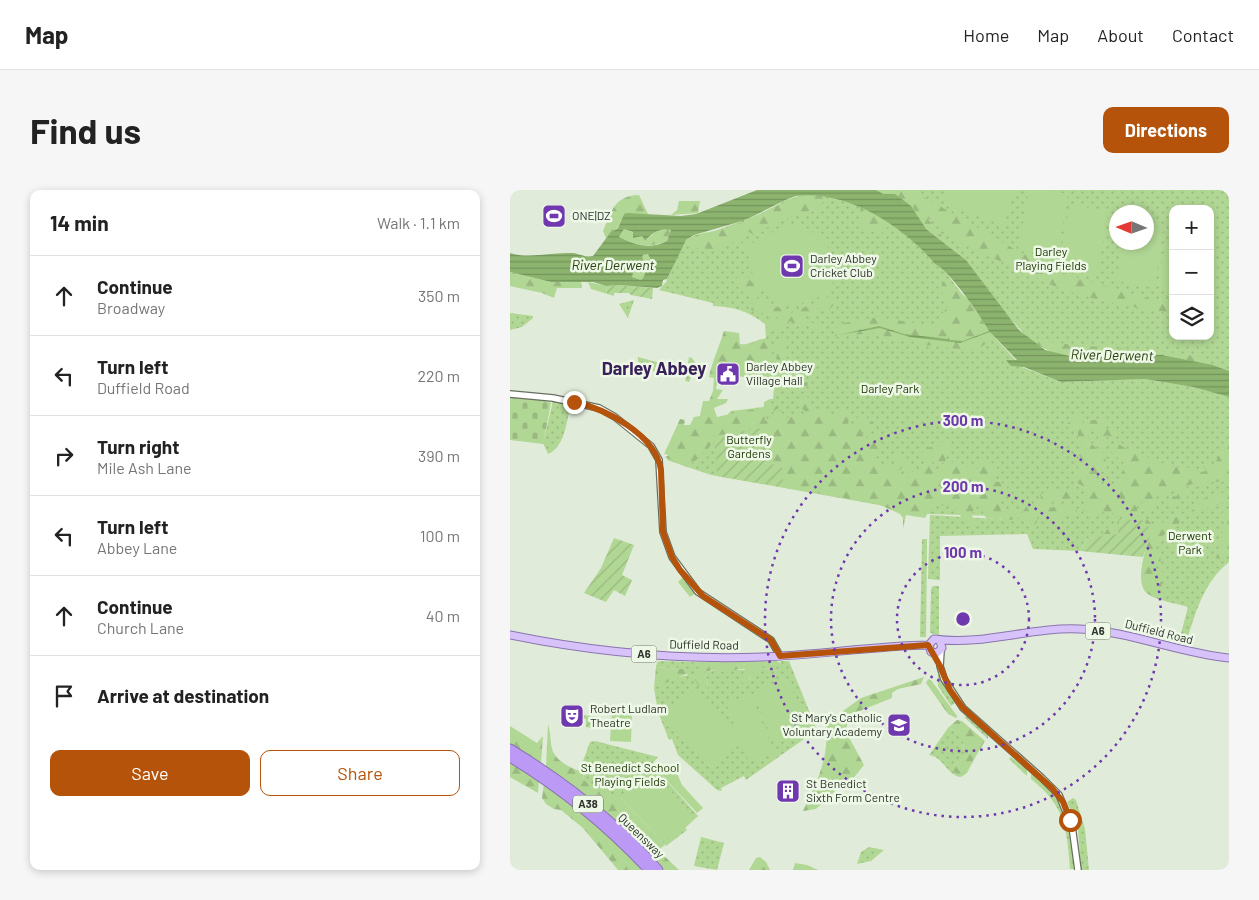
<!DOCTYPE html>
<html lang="en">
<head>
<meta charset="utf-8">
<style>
	:root { --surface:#fff; --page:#f6f6f6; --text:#222; --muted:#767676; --line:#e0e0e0; --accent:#b45309 }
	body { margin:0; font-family:Barlow,sans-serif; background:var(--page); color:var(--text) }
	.controls { position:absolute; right:15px; top:15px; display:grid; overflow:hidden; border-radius:10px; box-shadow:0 2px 8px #0003 }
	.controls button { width:45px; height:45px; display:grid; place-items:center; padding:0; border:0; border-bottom:1px solid var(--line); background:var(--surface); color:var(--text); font:25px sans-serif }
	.compass { position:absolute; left:599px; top:15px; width:45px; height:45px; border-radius:50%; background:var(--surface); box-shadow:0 2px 8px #0003; rotate:272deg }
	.stop { position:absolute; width:15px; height:15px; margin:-11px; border:4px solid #b45309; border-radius:50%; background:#fff }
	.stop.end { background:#b45309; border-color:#fff; box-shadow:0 1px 5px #0008 }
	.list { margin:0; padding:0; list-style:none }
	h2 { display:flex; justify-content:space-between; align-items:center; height:65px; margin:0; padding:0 20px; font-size:21px }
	h2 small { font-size:16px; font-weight:400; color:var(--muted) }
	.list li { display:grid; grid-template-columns:32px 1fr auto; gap:15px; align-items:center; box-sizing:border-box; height:80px; padding:0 20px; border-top:1px solid var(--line) }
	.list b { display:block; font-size:19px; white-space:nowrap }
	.list p { margin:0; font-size:16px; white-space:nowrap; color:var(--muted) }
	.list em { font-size:16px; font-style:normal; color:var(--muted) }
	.actions { display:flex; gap:10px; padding:15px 20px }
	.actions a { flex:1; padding:11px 0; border:1px solid var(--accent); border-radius:10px; text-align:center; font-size:18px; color:var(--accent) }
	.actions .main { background:var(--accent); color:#fff }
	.icon { flex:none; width:28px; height:28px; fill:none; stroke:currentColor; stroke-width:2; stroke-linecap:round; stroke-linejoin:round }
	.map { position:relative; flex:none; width:719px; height:680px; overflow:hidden; border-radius:10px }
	header { display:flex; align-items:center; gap:30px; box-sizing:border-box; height:70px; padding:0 25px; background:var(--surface); border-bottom:1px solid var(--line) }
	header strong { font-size:24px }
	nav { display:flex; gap:28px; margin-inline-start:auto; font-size:18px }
	.intro { display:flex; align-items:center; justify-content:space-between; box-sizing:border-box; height:120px; padding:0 30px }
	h1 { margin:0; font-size:35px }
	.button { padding:12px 22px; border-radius:10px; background:var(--accent); color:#fff; font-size:18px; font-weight:700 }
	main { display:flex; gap:30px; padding:0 30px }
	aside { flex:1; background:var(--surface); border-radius:10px; box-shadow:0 2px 8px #0003 }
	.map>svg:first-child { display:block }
</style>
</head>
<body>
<header>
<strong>Map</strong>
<nav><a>Home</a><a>Map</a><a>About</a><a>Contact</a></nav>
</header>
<div class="intro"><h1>Find us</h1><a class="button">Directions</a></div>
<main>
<aside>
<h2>14 min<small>Walk · 1.1 km</small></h2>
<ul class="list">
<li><svg class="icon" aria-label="ahead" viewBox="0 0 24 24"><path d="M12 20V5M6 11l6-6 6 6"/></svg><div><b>Continue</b><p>Broadway</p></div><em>350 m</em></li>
<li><svg class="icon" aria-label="left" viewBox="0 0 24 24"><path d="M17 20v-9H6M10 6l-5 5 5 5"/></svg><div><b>Turn left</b><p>Duffield Road</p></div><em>220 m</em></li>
<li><svg class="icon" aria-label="right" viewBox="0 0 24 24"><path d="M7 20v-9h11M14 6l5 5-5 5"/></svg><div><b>Turn right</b><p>Mile Ash Lane</p></div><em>390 m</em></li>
<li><svg class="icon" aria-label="left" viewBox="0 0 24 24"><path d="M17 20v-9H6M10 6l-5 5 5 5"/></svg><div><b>Turn left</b><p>Abbey Lane</p></div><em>100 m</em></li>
<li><svg class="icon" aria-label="ahead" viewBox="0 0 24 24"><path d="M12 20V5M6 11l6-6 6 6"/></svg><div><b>Continue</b><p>Church Lane</p></div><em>40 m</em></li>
<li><svg class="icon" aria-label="arrive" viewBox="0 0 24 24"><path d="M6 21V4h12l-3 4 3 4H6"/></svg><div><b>Arrive at destination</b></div></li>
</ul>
<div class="actions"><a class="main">Save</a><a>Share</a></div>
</aside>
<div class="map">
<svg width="719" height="680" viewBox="0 0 719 680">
	<defs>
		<pattern id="grass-dots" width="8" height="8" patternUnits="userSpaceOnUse" patternTransform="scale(1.25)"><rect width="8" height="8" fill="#b1d794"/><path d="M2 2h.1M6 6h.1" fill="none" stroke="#99b980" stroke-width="1.8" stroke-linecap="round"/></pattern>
		<pattern id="forest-firs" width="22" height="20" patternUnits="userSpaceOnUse" patternTransform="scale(1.25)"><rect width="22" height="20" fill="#b1d794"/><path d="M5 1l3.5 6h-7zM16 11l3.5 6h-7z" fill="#99b980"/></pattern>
		<pattern id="cemetery-stones" width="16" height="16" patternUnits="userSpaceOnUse" patternTransform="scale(1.25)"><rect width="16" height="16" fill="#b1d794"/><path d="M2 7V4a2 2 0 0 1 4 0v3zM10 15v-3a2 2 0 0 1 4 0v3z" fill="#99b980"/></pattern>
		<pattern id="garden-furrows" width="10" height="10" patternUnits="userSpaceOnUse" patternTransform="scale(1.25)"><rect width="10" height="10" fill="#b1d794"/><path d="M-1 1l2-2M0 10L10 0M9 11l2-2" fill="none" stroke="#99b980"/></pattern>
		<pattern id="water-rules" width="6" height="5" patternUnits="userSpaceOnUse" patternTransform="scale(1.25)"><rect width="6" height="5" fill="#8cb46e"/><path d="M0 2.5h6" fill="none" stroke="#73935b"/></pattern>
	</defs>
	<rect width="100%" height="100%" fill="#e1ebd9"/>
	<path fill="url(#grass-dots)" fill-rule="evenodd" d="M366 0H714L719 3V181L703 175 591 167 519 149 497 125 456 70ZM663 19H700V146H663ZM606 22H636V52H606Z
		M299 3C308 3 318 2 326 4 367 16 398 42 425 74L431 76 486 149 512 177 551 192 635 189 683 197 719 207V372C693 393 686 422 676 453L669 451 678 417C669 414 645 410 638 404 623 393 637 355 642 341L578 348 570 361 523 359 517 344 430 346V390L418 389 420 325 487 329 520 327 419 324 201 285 157 270 160 257 203 239 221 221 253 217 260 209H263L264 198 250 190 231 186 233 155 256 148 255 134C238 121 224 117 203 116V113L149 100 156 92 173 53 250 24 276 10Z
		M124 110 118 128 109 114Z
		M0 123 23 126V128L12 137 0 140Z
		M128 167 150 173 147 182 135 179 136 175 128 172Z
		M179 167 182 168 186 174 179 192 175 191 180 174 178 173Z
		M43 211 55 214 59 222C56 237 53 258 38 264L33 253Z
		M412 349H417L416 447H410Z
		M423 396H429V445L420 443 421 399Z
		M150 471 186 472 189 478 191 501H196L198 496 195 482C203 479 226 479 235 480L239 490 242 482 247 478 262 479 271 473 270 471H279L306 538 304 542 236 590 234 586 211 598 212 601 207 600 168 565 162 549 159 550 148 522 144 498 165 488 178 485 173 479 146 477 147 472Z
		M428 484 445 513 441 516 428 496Z
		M458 526 478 543V549L454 527Z
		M438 538 453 544V557L460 561 458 565 443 576 457 581 465 568 457 583 451 587C437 586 434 567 419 565Z
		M85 551 148 567 142 574 188 626 175 638 177 640 156 656 110 607H100L85 596 82 597 74 590 73 582 70 581 76 571H73L80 552Z
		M501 567 517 579V586L499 569Z
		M521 584C527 585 531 591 536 596 558 618 563 649 564 679H560C557 638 555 616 521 589Z
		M563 608 566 610 575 639 579 680H571L568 639 557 612Z
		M191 647 214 653 207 680 184 676Z
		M359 657 374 660 361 671 347 674 351 662Z"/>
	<path fill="url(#forest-firs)" d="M366 0H402L506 60 561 86 644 110H663V123C633 120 531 102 516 78 499 77 459 59 445 48 435 41 429 32 417 28L442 58 416 39 403 18 385 4H373Z
		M299 3H317L309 21C294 20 256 35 245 46L238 41 223 53 208 54 210 60 186 58 173 53C183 43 196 43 209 40 241 32 268 12 299 3Z
		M129 5 138 24H114L108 37 96 48 93 41C102 21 104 6 129 5Z
		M169 11H190L188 23 161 25 167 20Z
		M351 15 382 31 373 43 354 40 348 34Z
		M155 38 161 40 157 51C139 59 126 55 109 47L114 39 132 46 135 51 148 40Z
		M138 64 141 71 133 88 131 90 122 87 127 70 133 65Z
		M0 82 41 92H71L72 98H47L44 108 32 103 0 96Z
		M227 84 237 86 241 91 251 93 249 98 251 104 246 109 248 112 254 109 264 117 277 119 281 123 325 104 327 111 319 120 307 118 305 124 290 125 306 135 313 136 310 141 305 140 297 134 290 135 280 131 276 136 260 142 257 138 258 131 266 130 268 127 241 120 243 114 240 112 243 109 233 103 232 98 228 97Z
		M435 90 458 109 485 148 464 161 408 154C399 148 386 150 375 148L371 142 325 147 328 134 368 127 429 137V128L438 116 430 98Z
		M78 92 96 96 97 103H104V106L81 99Z
		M214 141 229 143 230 154 237 155 251 149C259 156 265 155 274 150L277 153 275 156 279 161 278 167 268 170 266 168 267 165 263 161 260 166 261 172 257 177 265 184 270 182 272 184 274 191 279 187 278 181 283 179 282 170 288 181 285 189 289 193 299 192 297 196C288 197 276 199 265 198 251 196 244 184 227 187V181H209L206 199 213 200 207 209H218L216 213 204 218 207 227C222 224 238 219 254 219V212L260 209V215H267V219L257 226 254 231 271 220 274 228 282 227 284 230 288 224 293 228 298 223 287 215 290 209 298 207 305 222 314 221 327 227 332 221 341 222 338 233 341 236 349 226H355L363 233 358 240 352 243 355 249 366 243 369 245 367 252 370 257 367 262 364 263 372 276V281L377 274 381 277 387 271 386 264 389 263 391 265 389 269 396 271 390 280 385 282 393 288H397L398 285 394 280 395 276 403 277 402 282H404L414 275 415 272 409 269 414 259 425 256 428 257 432 252 439 251 444 255 435 268 436 270 431 274 422 272V279L432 282 438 276 437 273 445 272 451 276 462 278 465 286 469 280 463 274 470 270 486 274 488 282 484 288 485 292H491L497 297 498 303 490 312 491 322 507 321 509 324 512 323 516 317V309H519L522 313 518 319 522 322 531 308 530 304 544 301 546 307 552 302V298L554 300 557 299 564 301 563 309 556 312 547 309 540 314 541 318C550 314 560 315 568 321L564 325 542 330 537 324 528 326 526 334 520 336 509 328 493 331 491 328 485 330 481 328 479 331 473 324 474 317 469 315 463 320 462 330 467 331V334L461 335 457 330 451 329C449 310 435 316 422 316L415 328 396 325 393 339V328L390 324 368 314 273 297 272 275 257 274 256 267 205 251 186 270 176 277 155 267 160 265 154 264 170 229 175 230 174 235H180L184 227 190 226 193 211H199L203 201 204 188 199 187C202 172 209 157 214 141Z
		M520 146C557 163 687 154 703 175 693 175 686 172 677 170 663 166 648 165 634 164 590 161 562 181 519 149Z
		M569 223 574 224 577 230 572 232 576 235 581 230H594V234L589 238 593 241 602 236 606 237V245L602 247 596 245 594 256 587 250 589 246 581 239 574 242 578 244 579 252 586 258 583 263 585 264 590 260 593 261 597 277 595 281 585 284 577 289 581 291 586 288 591 289 592 298 598 296 602 300 611 292 614 273 602 263 600 257 606 253 617 259 626 261 630 266 645 269 647 274 653 273 672 279 676 277 689 283 696 281 693 275 694 272 698 271 703 274 706 272 711 259 719 254V291L703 292 686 297 683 294 675 296 679 299 676 305 677 308H682L683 311 680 313 677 310 660 315 662 305 666 307 673 298 646 306 644 310 647 311 642 320 634 318 630 306 624 314 627 318V326L632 330H615L614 327 609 331 608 344H593V340L604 334 609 322 598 324 594 321C589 327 581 326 573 325L576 298 566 292 568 276 574 271 568 264 576 257 568 249V242L558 238 557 234Z
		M719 301V311L678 325 692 309Z
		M719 319V365L714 369 706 368 715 332 712 323Z
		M668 324 673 327C666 342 648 342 643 360L650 363 651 375 643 377 644 380 657 383 652 387 640 386 651 390 653 404 649 408C646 407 641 406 638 404 623 394 637 355 642 341L633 330 636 328 645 338 652 332 655 334Z
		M173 387 187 402 180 407 168 392Z
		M266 471 271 473 269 476 262 479 247 478 235 494 229 491 235 479C228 479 224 480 218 481 209 482 204 478 195 482L198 496 196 501H191L183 486 189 479 186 472Z
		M146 477 173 479 181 482 144 498Z
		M414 487 411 494 388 499 382 503V508L342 524 335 540 354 575 342 590 325 601 306 619 293 621C306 594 321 565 315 534L351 508Z
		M418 489 421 490 447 526 446 528 438 524 416 493Z
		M447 530 452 531 475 551 457 581 450 585 444 582 443 576 458 565 460 561 454 562 452 544 438 538Z
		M38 534C41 542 40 555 43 562 49 573 62 579 73 582L74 590 82 597 90 594 100 607 105 604 110 607 155 655 141 666 36 577Z
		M0 536 27 553 33 546 31 574 0 555Z
		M0 571 29 590 28 603 0 587Z
		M34 593 81 629 133 677 130 680H108L73 638 51 620 44 619 36 614 32 608Z
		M151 663 169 680H154L145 669Z
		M250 667 256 672 260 680H239L246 668Z
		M285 673 297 675 308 680H283Z"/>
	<path fill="url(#cemetery-stones)" d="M0 206 35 209 36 211 41 213 33 254 0 250Z"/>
	<path fill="url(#garden-furrows)" d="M109 95 143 98 142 109 121 105 119 103H97L96 96Z
		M252 238 257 274 272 275 273 297 207 286 204 246Z
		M613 327 615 330H632L642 341 633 367 570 361 578 348 608 344 609 331Z
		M104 348 124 355 112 385 122 390 115 406 104 400 96 412 74 403 91 378Z
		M71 525 90 527 89 539 76 537V529L71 528Z"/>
	<path fill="#b1d794" d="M439 0H505L493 35 434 14Z
		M519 0H536L558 4 547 67 508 60Z
		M560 14 599 22 587 85 548 77Z
		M288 34C310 42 336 70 322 94 313 111 280 120 263 111 257 107 252 99 248 93 242 83 236 73 240 61L231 56 235 48 244 53 273 36Z
		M637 35 653 38 645 98 606 91 613 53 636 52Z
		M655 50 663 51V101L649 99Z
		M700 74H707L705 100H700Z
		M278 488 298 542 264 555 244 502Z
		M184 500 229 547 216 513 241 504 264 563 239 572 230 549 200 577 154 528Z
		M102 521 122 522 121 552 100 551Z
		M155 576 166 581 172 595 193 618 187 623 149 582Z
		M142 581 183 625 156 650 115 606Z"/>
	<path fill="url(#water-rules)" fill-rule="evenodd" d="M247 0H366L373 4H385L401 16 416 39 456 70 509 140 535 160 568 168 606 166 611 163 651 165 703 175 719 181V207L683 197 635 189 551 192 514 177 501 176 496 170H507L480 142 450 153 400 147 370 138 328 145 369 136 394 144 438 149V147L440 150 453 151 479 141C471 126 438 79 425 74 394 37 339 0 286 6 268 12 252 23 234 30L233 33 232 31 184 45 176 50 157 89 153 90 152 96 147 98 109 95 96 96 83 92H41L0 82V63C19 69 41 62 61 63 70 63 73 68 83 66L100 43 108 38 114 24 117 23 171 26 186 24ZM114 39 123 42V48L132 46 135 51C142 43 150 37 161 40L157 51C139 60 126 55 109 47ZM138 64 141 71 133 88 131 90 122 87 127 71 131 70 133 65Z"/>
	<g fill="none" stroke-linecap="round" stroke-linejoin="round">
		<g stroke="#677060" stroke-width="8">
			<path id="minor" d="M0 204 43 208 89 218 105 227 141 256 149 270 153 342 162 367 188 402 261 450 270 466
				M431 461 430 476 434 489 453 518 532 588 549 605 562 636 568 680"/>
		</g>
		<g stroke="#8a75af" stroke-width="9">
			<path id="major" d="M0 445C83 462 168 470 252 467 308 465 363 456 419 455
				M419 455 424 449C473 456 520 437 569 439 620 441 668 463 719 468
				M419 455 421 462 427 463 432 458 430 451"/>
		</g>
		<g stroke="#8a75af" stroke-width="11">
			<path id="highway" d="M0 559C54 592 106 632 148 680
				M0 567C51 598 98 636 139 680"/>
		</g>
		<use href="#minor" stroke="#fff" stroke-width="5.5"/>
		<use href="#major" stroke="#d7c2f9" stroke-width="7"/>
		<use href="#highway" stroke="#bc99f5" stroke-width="9"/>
	</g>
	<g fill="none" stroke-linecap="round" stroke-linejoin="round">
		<path stroke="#b45309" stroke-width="6" d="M64 212C96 219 145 244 151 280L153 342 162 367 170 380 193 406 261 450 270 466 418 455 430 476 440 500 453 518 542 598 553 612 560 630"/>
	</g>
	<g fill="none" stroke="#6f38af" stroke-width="2.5" stroke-dasharray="2.5 5">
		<circle cx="453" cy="429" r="66"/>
		<circle cx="453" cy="429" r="132"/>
		<circle cx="453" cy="429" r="198"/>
	</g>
	<defs>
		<g id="stadium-square" transform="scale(1.25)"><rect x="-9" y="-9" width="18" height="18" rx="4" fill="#6f38af" stroke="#eef8e7"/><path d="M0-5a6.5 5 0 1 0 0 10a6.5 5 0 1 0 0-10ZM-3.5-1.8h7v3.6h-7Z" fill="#fff"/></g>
		<g id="civic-square" transform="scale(1.25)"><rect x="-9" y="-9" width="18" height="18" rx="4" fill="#6f38af" stroke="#eef8e7"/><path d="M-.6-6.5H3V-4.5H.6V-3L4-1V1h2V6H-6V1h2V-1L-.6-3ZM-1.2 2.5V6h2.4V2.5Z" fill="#fff"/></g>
		<g id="theatre-square" transform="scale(1.25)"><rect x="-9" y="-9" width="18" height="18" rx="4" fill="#6f38af" stroke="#eef8e7"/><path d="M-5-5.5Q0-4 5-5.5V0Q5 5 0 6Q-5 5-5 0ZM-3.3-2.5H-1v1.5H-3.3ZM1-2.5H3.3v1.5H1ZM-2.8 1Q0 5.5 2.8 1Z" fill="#fff"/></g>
		<g id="school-square" transform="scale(1.25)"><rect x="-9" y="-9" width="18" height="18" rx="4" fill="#6f38af" stroke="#eef8e7"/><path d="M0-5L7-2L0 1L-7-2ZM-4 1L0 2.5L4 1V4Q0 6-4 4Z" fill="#fff"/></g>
		<g id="building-square" transform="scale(1.25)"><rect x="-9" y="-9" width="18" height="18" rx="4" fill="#6f38af" stroke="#eef8e7"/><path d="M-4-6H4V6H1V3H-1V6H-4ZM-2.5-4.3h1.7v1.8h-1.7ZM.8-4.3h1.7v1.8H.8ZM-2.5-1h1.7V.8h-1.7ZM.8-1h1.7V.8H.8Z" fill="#fff"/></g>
	</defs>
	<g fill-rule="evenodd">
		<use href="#stadium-square" x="44" y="26"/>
		<use href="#stadium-square" x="282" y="76"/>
		<use href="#civic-square" x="218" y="184"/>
		<use href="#theatre-square" x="62" y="526"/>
		<use href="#school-square" x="389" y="535"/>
		<use href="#building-square" x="278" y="601"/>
	</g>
	<g text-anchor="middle" stroke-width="5" stroke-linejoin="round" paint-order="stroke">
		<g fill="#eef8e7" stroke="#686d64" stroke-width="1">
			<rect x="575.5" y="432.5" width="25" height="17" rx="4"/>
			<rect x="121.5" y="455.5" width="25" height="17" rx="4"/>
			<rect x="63" y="605.5" width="30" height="17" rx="4"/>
		</g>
		<g font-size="11" font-weight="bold" fill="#2e322c">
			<text x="588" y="445">A6</text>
			<text x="134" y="468">A6</text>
			<text x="78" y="618">A38</text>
		</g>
		<g font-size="12" fill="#2e322c" stroke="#eef8e7" text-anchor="start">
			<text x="62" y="30">ONE|DZ</text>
			<text x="300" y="73">Darley Abbey<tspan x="300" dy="14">Cricket Club</tspan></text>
			<text x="236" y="181">Darley Abbey<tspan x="236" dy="14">Village Hall</tspan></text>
			<text x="80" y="523">Robert Ludlam<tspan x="80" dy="14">Theatre</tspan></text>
			<text x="372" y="532" text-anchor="end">St Mary's Catholic<tspan x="372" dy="14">Voluntary Academy</tspan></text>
			<text x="296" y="598">St Benedict<tspan x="296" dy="14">Sixth Form Centre</tspan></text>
		</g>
		<g font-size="12" fill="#1a3300" stroke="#eef8e7">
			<text x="541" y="66">Darley<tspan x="541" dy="14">Playing Fields</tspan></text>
			<text x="380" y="203">Darley Park</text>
			<text x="239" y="254">Butterfly<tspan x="239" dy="14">Gardens</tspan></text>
			<text x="680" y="350">Derwent<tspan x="680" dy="14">Park</tspan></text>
			<text x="120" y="582">St Benedict School<tspan x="120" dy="14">Playing Fields</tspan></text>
		</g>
		<g font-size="12" fill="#2e322c" stroke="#eef8e7">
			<text transform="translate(649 442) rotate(14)" y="4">Duffield Road</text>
			<text transform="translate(194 455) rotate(1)" y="4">Duffield Road</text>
			<text transform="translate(131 646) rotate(44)" y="4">Queensway</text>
		</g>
		<g font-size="14" font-style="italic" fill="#28410f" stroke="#eef8e7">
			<text x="103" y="80">River Derwent</text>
			<text transform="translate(602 165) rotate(1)" y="5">River Derwent</text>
		</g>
		<g font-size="18" font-weight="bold" fill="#39205a" stroke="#eef8e7">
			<text x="144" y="185">Darley Abbey</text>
		</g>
	</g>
	<circle cx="453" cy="429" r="8" fill="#6f38af" stroke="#eef8e7" stroke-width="2.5"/>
	<g font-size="15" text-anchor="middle" font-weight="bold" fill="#6f38af" stroke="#eef8e7" stroke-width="5" stroke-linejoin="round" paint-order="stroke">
		<text x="453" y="236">300 m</text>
		<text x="453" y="302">200 m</text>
		<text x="453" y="368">100 m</text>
	</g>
</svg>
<div class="controls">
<button>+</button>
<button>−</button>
<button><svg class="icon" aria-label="layers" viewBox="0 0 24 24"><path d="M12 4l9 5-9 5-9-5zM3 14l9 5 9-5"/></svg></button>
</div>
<svg class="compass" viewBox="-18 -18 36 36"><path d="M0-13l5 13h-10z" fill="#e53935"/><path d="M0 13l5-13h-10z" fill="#767676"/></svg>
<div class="stop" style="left:560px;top:630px"></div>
<div class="stop end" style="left:64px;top:212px"></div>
</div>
</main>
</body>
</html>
